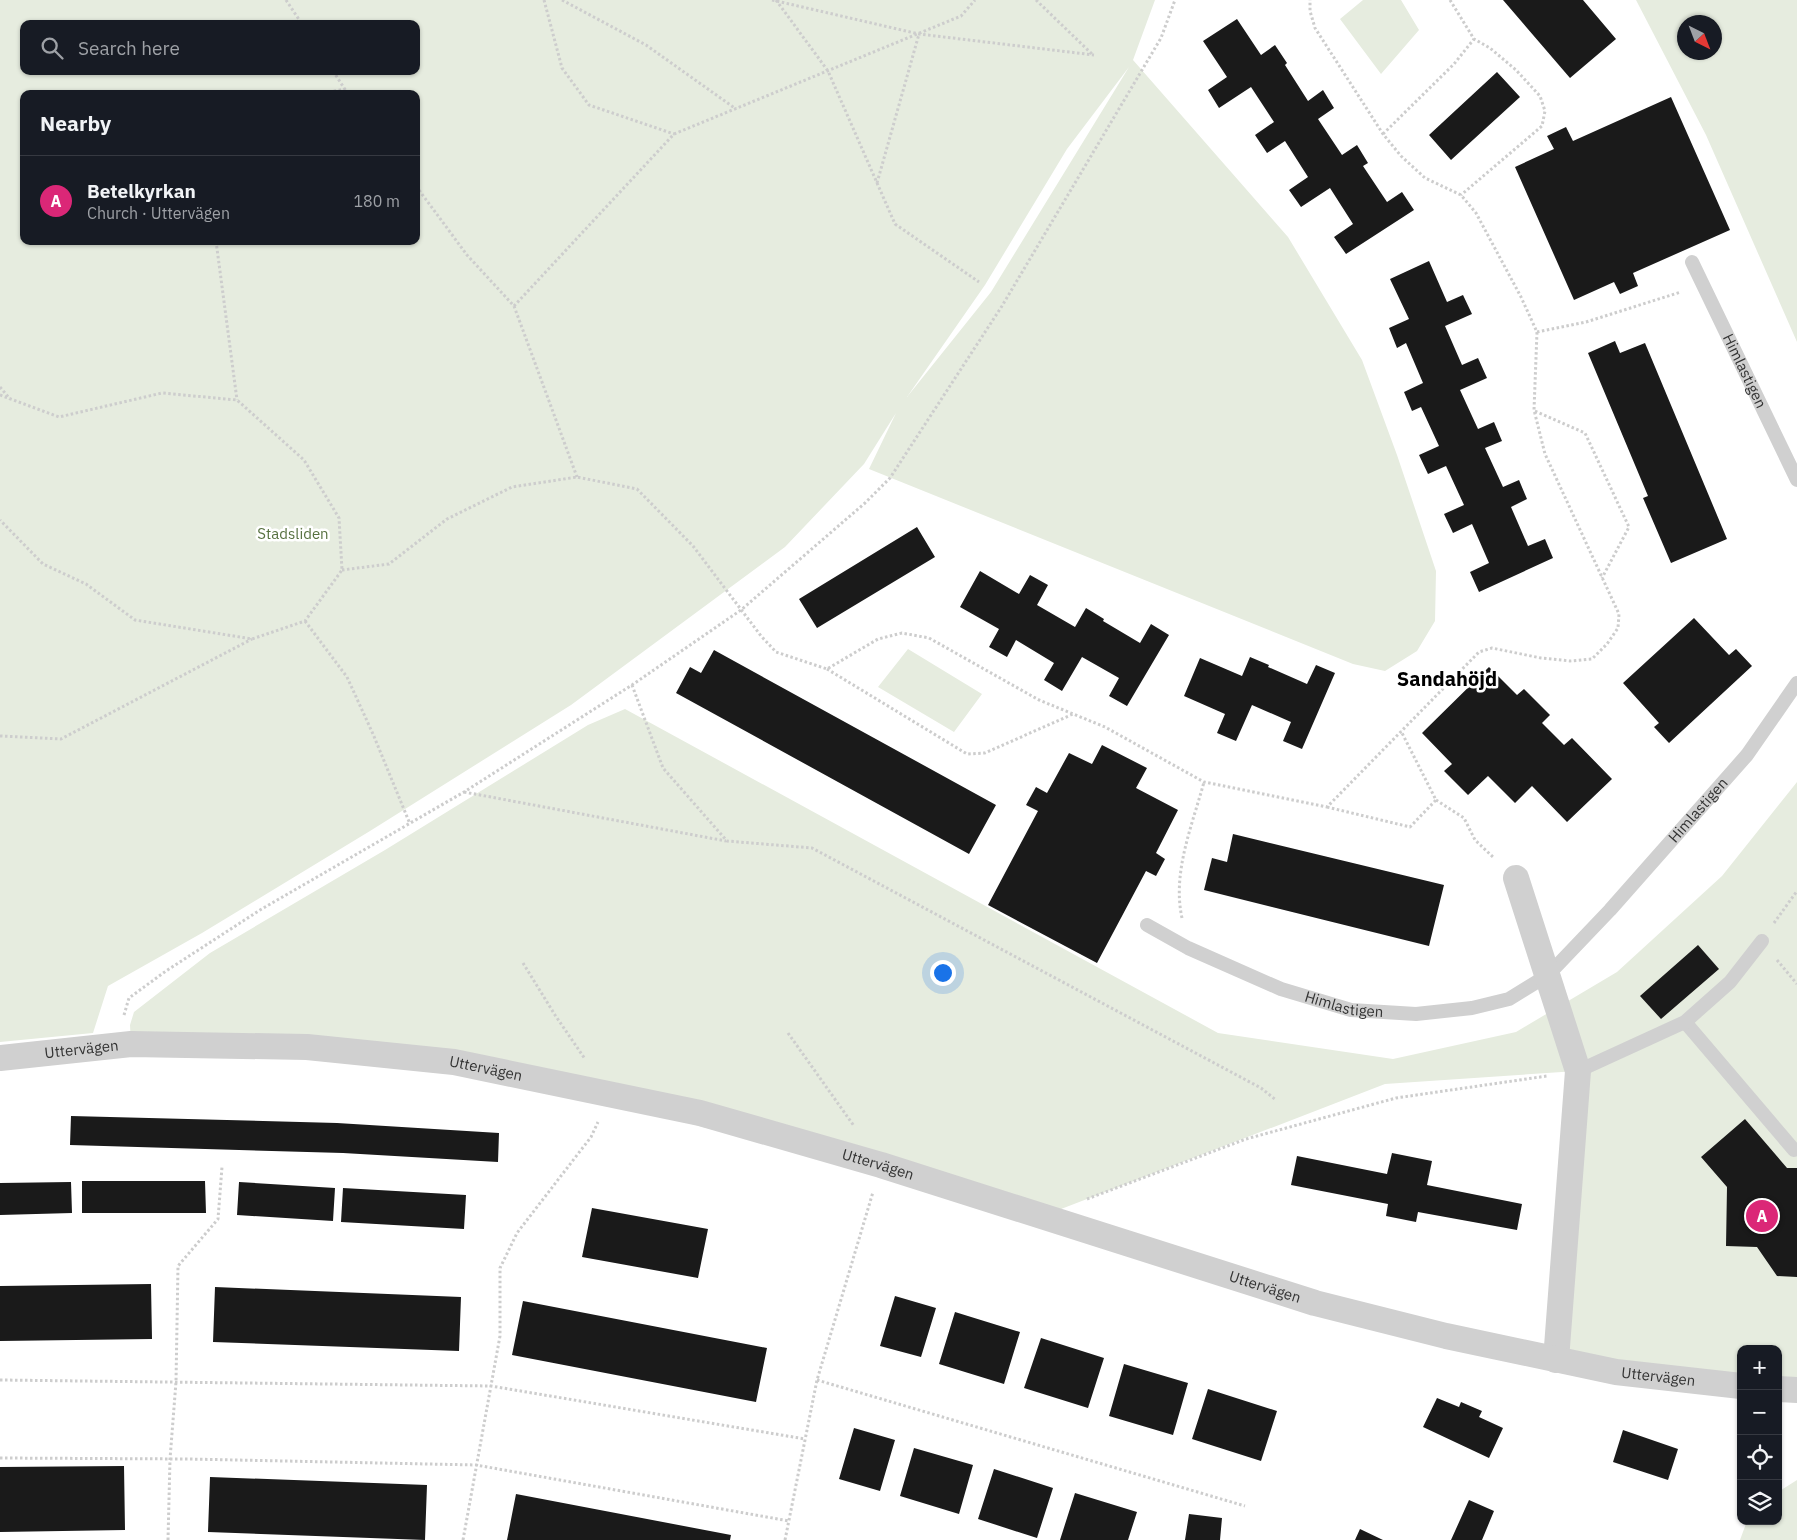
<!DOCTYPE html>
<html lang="en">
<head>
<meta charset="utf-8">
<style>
	:root { --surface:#171b24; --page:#242831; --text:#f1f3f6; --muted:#9ea1a6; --line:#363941; --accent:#db2777 }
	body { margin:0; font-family:"IBM Plex Sans",sans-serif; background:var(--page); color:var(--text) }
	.controls { position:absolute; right:15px; bottom:15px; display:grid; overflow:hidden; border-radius:10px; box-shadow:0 1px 4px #0004 }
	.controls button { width:45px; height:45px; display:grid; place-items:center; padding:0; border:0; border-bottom:1px solid var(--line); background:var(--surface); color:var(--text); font:25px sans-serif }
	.compass { position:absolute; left:1677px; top:15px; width:45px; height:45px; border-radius:50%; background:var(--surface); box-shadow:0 1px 4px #0004; rotate:138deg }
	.you { position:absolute; left:942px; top:972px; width:18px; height:18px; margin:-12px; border:4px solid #fff; border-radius:50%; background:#1a73e8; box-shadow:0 0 0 8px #1a73e833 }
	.badge { display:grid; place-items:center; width:32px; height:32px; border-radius:50%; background:var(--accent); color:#fff; font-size:16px; font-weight:700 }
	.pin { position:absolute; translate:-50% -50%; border:2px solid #fff; box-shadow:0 1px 5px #0006 }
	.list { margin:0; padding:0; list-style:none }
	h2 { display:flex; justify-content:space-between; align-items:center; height:65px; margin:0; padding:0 20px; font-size:21px }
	h2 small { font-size:16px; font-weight:400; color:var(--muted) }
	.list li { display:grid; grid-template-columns:32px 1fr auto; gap:15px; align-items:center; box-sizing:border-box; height:90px; padding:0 20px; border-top:1px solid var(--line) }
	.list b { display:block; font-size:19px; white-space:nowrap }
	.list p { margin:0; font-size:16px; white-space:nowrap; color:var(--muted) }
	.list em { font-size:16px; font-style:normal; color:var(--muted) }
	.icon { flex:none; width:28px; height:28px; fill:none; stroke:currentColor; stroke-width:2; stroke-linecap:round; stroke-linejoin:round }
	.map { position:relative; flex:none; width:1797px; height:1540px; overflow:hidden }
	.search { position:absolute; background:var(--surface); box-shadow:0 1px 4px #0004; left:20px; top:20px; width:400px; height:55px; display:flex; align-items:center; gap:12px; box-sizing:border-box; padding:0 18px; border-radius:10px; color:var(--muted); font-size:19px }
	.panel { position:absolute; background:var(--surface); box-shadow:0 1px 4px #0004; left:20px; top:90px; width:400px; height:155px; border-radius:10px }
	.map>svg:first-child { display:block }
</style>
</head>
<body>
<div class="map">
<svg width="1797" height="1540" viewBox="0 0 1797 1540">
	<rect width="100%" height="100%" fill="#fff"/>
	<path fill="#e6ecdf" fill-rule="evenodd" d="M0 0H1155L1133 60 1288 237 1362 360 1397 455 1436 571 1435 621 1417 651 1385 671 1353 664 869 469 896 413 864 464 785 547 571 705 370 831 202 933 108 986 93 1033 0 1042ZM24 24H416V71H24ZM1129 67 991 292 907 397 985 285 1067 149ZM24 94H416V241H24Z
		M1363 0H1401L1419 30 1381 74 1340 19Z
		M1636 0H1797V342L1706 135ZM1684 22H1714V52H1684Z
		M908 649 982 694 954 732 878 687Z
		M625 709 1218 1033 1393 1059 1516 1032 1617 972 1722 876 1797 782V1387H1778V1349H1741V1386L1556 1360 1577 1071 1385 1084 1043 1216 454 1062 131 1044 130 1025 134 1012 210 953 385 850 588 725Z
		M1797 1480V1540H1740L1747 1521H1778V1492Z"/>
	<path fill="#1a1a1a" d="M1503 0H1583L1616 39 1570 78Z
		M1237 19 1261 55 1275 45 1287 63 1285 65 1308 101 1323 90 1334 108 1318 119 1342 155 1357 145 1368 163 1363 166 1387 202 1402 192 1414 210 1346 254 1334 237 1353 224 1330 188 1301 207 1289 190 1308 177 1285 141 1267 153 1255 135 1274 122 1251 87 1219 108 1208 90 1227 77 1203 41Z
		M1497 72 1520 97 1451 160 1429 135Z
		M1671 97 1730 230 1633 273 1638 286 1620 294 1614 282 1574 300 1515 167 1554 149 1547 136 1566 127 1573 141Z
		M1429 261 1447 302 1463 295 1472 314 1445 326 1462 365 1478 358 1487 378 1460 390 1478 429 1494 422 1502 441 1485 448 1503 487 1519 480 1527 499 1511 507 1528 546 1545 539 1553 558 1479 592 1470 572 1489 563 1472 524 1453 533 1444 514 1464 505 1446 466 1428 474 1419 455 1439 446 1421 407 1412 411 1404 392 1423 383 1406 343 1397 348 1389 328 1409 319 1390 279Z
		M1615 341 1620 353 1645 343 1727 539 1671 563 1643 498 1648 496 1588 353Z
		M917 527 935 557 817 628 799 599Z
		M980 571 1019 594 1030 575 1048 585 1037 605 1075 627 1086 608 1104 619 1103 621 1140 643 1151 624 1169 635 1127 706 1109 696 1119 678 1082 657 1062 691 1044 680 1054 663 1016 640 1007 657 989 647 999 629 960 607Z
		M1694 618 1729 655 1736 649 1752 666 1669 743 1654 727 1659 723 1623 683Z
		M714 650 996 805 969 854 676 693 690 667 701 673Z
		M1250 657 1269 665 1268 667 1307 684 1316 665 1335 673 1302 749 1283 741 1291 722 1252 705 1236 741 1217 733 1225 714 1184 696 1200 658 1242 676Z
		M1489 667 1517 695 1524 689 1550 715 1542 723 1564 745 1572 738 1612 779 1567 822 1532 786 1515 803 1488 776 1468 795 1444 771 1452 764 1422 733Z
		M1102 745 1147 768 1136 788 1178 810 1156 853 1165 859 1156 876 1146 871 1097 963 988 905 1038 811 1026 805 1036 787 1047 793 1069 753 1092 764Z
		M1233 834 1444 885 1429 946 1204 890 1212 858 1227 862Z
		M1698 945 1719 969 1661 1019 1640 996Z
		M71 1116 337 1123 499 1133 498 1162 343 1153 70 1145Z
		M1745 1119 1787 1168H1797V1277L1777 1276 1757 1247 1726 1246 1727 1187 1701 1157Z
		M1392 1153 1432 1161 1427 1185 1522 1204 1517 1230 1418 1212 1416 1222 1386 1216 1388 1204 1291 1185 1297 1156 1387 1174Z
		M82 1181H205L206 1213H82Z
		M71 1182 72 1213 0 1215V1183Z
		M239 1182 335 1188 333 1221 237 1215Z
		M343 1188 466 1195 464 1229 341 1222Z
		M592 1208 708 1229 698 1278 582 1257Z
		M151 1284 152 1339 0 1341V1286Z
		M215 1287 461 1297 459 1351 213 1342Z
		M895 1296 936 1308 921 1357 880 1346Z
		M523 1301 767 1348 756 1402 512 1355Z
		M955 1312 1020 1332 1004 1384 939 1364Z
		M1041 1338 1104 1358 1088 1408 1024 1388Z
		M1124 1364 1188 1383 1173 1435 1109 1416Z
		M1208 1389 1277 1411 1261 1461 1192 1439Z
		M1437 1398 1459 1407 1461 1402 1482 1411 1479 1417 1503 1428 1489 1458 1423 1427Z
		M854 1428 895 1440 880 1491 839 1479Z
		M1623 1430 1678 1449 1668 1480 1613 1462Z
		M914 1448 973 1465 959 1514 900 1496Z
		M124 1466 125 1530 0 1532V1467Z
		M994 1469 1053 1488 1037 1538 978 1519Z
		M210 1477 427 1485 425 1540 208 1532Z
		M1075 1493 1137 1512 1128 1540H1060Z
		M516 1494 731 1535 730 1540H507Z
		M1469 1500 1494 1511 1482 1540H1451Z
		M1189 1514 1222 1518 1220 1540H1185Z
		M1360 1529 1383 1540H1355Z"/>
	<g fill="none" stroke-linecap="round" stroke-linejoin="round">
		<path stroke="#cdcdcd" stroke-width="3" stroke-dasharray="2.5 2.5" stroke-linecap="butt" d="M286 0 302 24
			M544 0 562 68 589 105 674 134
			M562 0 646 45 736 109
			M772 0 919 34 1094 55
			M776 0 828 71 895 224 979 282
			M1036 0 1093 55
			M1450 0 1474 39 1490 48 1516 70 1540 96 1545 111 1542 126 1461 195
			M333 71 348 94
			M319 94 345 89
			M1383 134 1454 64 1474 39
			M877 183 919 34
			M416 186 467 255 514 306 674 134 961 16 975 0
			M216 241 237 400
			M514 306 577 477
			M1537 332 1586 322 1681 292
			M0 387 10 399
			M0 395 59 417 162 393 237 400 304 460 339 518 342 570 305 621 252 639 135 620 86 584 43 564 0 520
			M1535 411 1585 433 1629 527 1602 578
			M342 570 389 564 447 519 512 487 577 477 637 489 693 546 761 636 776 652 827 669 878 639 902 633 929 638 1039 700 1105 727 1204 782 1327 807 1479 652 1492 648 1541 658 1570 661 1592 659 1607 644 1618 628 1619 614 1545 454 1534 410 1537 332 1521 297 1476 213 1461 195 1425 178 1401 156 1383 134 1315 28 1310 11V0
			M305 621 347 677 373 734 410 824
			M827 669 967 754 985 753 1073 714
			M632 685 663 768 727 841 812 848 1261 1088 1276 1100
			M0 736 61 739 252 639
			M464 792 726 841
			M1436 800 1464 818 1475 840 1494 858
			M1327 807 1410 827 1436 800 1401 731
			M1182 918C1172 873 1192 826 1204 782
			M1774 923 1797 891
			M1777 960 1797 984
			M523 963 555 1015 585 1059
			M124 1015 129 998 166 971 260 910 464 792 632 685 741 610 865 503 890 478 1002 306 1161 38 1175 0
			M788 1033 854 1126
			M1087 1199 1246 1139 1396 1098 1547 1076
			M0 1380 491 1386 805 1439
			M817 1380 1245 1506
			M0 1458 188 1459 476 1465 789 1521
			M168 1540 170 1459 176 1382 178 1266 218 1219 222 1167
			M463 1540 500 1336V1268L517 1233 591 1137 598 1122
			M785 1540 817 1380 873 1192"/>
		<g stroke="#d0d0d0" stroke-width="14">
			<path id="s1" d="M1692 262 1797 480"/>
			<path id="s2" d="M1147 925 1188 948 1281 989 1351 1010 1416 1014 1472 1008 1509 999 1548 975 1610 910 1747 755 1797 683"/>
			<path d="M1685 1022 1794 1150"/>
			<path d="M1578 1071 1685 1022 1730 982 1762 941"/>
		</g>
		<g stroke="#d0d0d0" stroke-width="26">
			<path d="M1516 878 1578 1071 1556 1360"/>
			<path id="s3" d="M0 1058 131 1044 307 1047 454 1062 700 1113 881 1165 1315 1303 1446 1336 1616 1372 1741 1386"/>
			<path d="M1778 1389 1797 1390"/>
		</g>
	</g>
	<g text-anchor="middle" stroke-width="5" stroke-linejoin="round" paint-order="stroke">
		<g font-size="15" fill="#333" stroke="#fff">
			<text dy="5" stroke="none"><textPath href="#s1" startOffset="121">Himlastigen</textPath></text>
			<text dy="5" stroke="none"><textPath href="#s2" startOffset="650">Himlastigen</textPath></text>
			<text dy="5" stroke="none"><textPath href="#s2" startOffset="214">Himlastigen</textPath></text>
			<text dy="5" stroke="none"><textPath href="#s3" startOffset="82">Uttervägen</textPath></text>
			<text dy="5" stroke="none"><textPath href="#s3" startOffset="488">Uttervägen</textPath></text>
			<text dy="5" stroke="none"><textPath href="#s3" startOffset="892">Uttervägen</textPath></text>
			<text dy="5" stroke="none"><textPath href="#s3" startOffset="1298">Uttervägen</textPath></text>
			<text dy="5" stroke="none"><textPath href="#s3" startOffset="1702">Uttervägen</textPath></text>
		</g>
		<g font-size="15" fill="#56703f" stroke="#fff">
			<text x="293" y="539">Stadsliden</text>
		</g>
		<g font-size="20" font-weight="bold" fill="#000" stroke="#fff">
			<text x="1447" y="686">Sandahöjd</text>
		</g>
	</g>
</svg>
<div class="controls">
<button>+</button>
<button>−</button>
<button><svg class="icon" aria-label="locate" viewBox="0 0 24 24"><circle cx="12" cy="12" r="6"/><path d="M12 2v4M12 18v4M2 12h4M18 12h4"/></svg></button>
<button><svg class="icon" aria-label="layers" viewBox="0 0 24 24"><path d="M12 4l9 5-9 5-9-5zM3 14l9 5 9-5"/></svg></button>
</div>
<svg class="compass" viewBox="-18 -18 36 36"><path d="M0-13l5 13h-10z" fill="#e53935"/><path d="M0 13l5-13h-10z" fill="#9ea1a6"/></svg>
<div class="you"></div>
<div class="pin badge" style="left:1762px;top:1216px">A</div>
<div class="search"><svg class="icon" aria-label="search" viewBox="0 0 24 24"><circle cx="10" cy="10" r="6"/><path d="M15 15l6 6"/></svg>Search here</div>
<section class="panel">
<h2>Nearby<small></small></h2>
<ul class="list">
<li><span class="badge">A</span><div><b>Betelkyrkan</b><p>Church · Uttervägen</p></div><em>180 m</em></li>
</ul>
</section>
</div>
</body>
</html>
